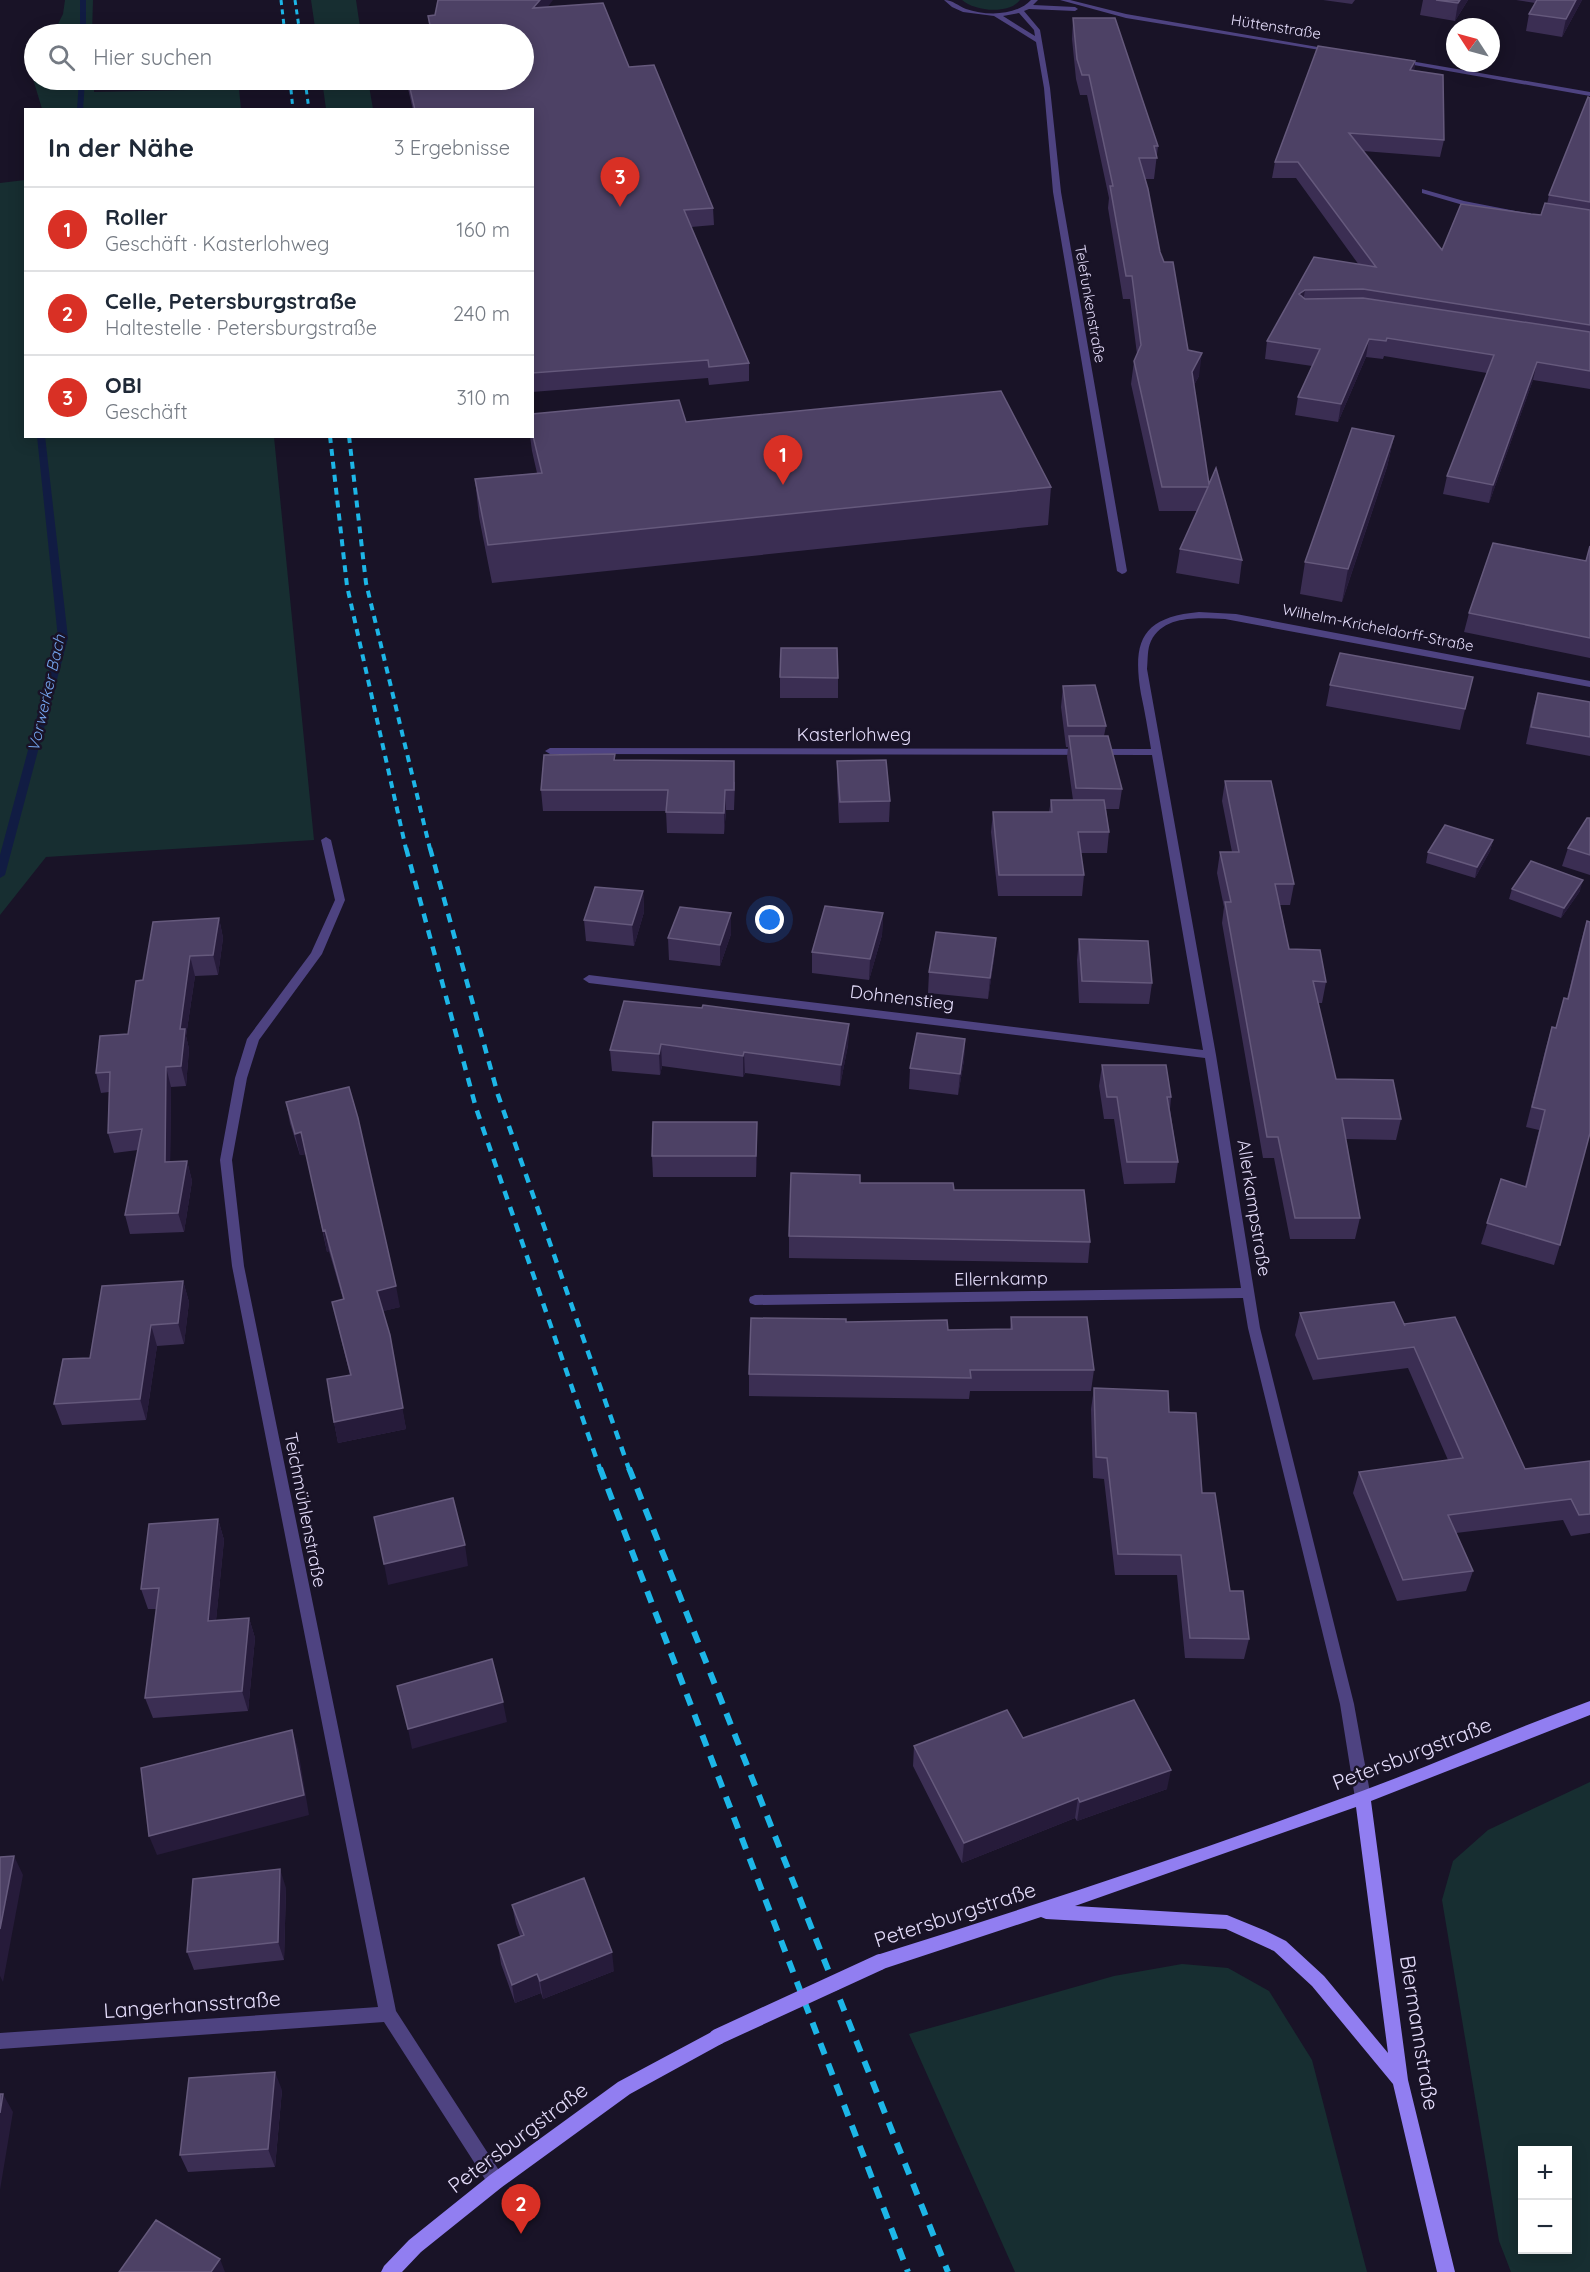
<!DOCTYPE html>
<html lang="de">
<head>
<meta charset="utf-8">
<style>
	:root { --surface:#fff; --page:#f6f6f7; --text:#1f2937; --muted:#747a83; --line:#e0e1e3; --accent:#d93025 }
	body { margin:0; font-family:Quicksand,sans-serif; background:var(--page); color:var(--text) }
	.controls { position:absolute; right:18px; bottom:18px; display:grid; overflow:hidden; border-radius:0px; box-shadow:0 3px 15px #0003 }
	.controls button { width:54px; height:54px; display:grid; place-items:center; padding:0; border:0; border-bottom:2px solid var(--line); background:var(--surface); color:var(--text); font:30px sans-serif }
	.compass { position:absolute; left:1446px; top:18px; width:54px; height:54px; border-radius:50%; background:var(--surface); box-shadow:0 3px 15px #0003; rotate:306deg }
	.you { position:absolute; left:770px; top:920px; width:21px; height:21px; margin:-15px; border:4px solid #fff; border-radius:50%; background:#1a73e8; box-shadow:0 0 0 9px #1a73e833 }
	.badge { display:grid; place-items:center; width:39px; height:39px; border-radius:50%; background:var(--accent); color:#fff; font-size:20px; font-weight:700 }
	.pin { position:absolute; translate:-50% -50px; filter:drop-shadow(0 2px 3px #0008) }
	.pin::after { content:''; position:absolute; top:32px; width:21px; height:18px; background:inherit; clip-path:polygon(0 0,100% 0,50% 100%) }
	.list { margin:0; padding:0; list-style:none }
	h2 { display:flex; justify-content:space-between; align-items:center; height:78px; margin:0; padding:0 24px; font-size:26px }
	h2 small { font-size:20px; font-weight:400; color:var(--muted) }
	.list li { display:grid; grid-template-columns:39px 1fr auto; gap:18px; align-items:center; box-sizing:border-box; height:84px; padding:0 24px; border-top:2px solid var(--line) }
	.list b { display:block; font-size:22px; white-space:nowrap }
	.list p { margin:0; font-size:20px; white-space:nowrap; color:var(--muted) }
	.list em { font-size:20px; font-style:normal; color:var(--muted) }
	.icon { flex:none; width:33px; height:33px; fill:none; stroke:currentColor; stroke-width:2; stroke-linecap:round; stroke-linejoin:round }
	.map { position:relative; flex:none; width:1590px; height:2272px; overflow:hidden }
	.search { position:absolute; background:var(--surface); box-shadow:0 3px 15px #0003; left:24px; top:24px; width:510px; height:66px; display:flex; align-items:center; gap:15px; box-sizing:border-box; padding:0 21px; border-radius:33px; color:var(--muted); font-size:22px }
	.panel { position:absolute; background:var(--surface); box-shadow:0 3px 15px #0003; left:24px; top:108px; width:510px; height:330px; border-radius:0px }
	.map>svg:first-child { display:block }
</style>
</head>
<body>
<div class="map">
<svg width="1590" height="2272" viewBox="0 0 1590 2272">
	<rect width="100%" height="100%" fill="#191327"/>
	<path fill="#172e31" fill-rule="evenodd" d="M65 0H93L92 34H53L63 14Z
		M311 0H356L361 34H316Z
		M962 0H1020C1009 15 974 11 962 0Z
		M34 70V80H94V92L239 89 241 109H42L31 72Z
		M322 80H368L373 109H326Z
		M25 180 26 436 274 437 314 840 46 857 0 915V183Z
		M1590 1782V2272H1511L1499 2241 1442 1900 1453 1861 1488 1830ZM1522 2150H1568V2250H1522Z
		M1182 1964 1228 1968 1269 1991 1312 2060 1367 2272H1015L909 2034 1114 1976Z"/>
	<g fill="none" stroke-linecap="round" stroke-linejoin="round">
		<path fill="#111c43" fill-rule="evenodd" d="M80 0H86V34H80Z
			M79 80H85L83 110H77Z
			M37 436H45L68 638 5 875 0 878V855L58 638Z"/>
		<path fill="#4e4381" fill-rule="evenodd" d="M944 0C953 0 958 6 966 9 986 16 1016 16 1031 0H1038L1033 5 1075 7 1078 9 1075 11 1029 9 1024 11 1040 30 1050 88 1061 192 1127 571 1125 573 1122 574 1117 571 1053 192 1044 88 1036 42 994 16 963 12 952 7ZM1019 13 1034 30 1035 36 1003 16Z
			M1060 0H1070L1126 14 1335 50 1332 52 1126 18Z
			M1399 59 1590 92V96L1397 62V60Z
			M1422 189 1464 201 1542 216 1538 218 1463 205 1422 193Z
			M1199 612 1236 614 1590 681V687L1225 619C1201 618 1164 614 1151 641 1147 649 1148 660 1147 669L1216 1055 1260 1328 1354 1704 1371 1798 1368 1803 1363 1805 1358 1803 1355 1798 1340 1704 1248 1328 1243 1298 755 1305 750 1303 749 1300 750 1297 755 1295 1241 1288 1205 1058 589 983 583 979 589 975 1203 1050 1152 755 550 754 545 751 550 748 1151 749C1148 731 1145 712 1141 694 1132 641 1142 617 1199 612Z
			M326 837 331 840 345 900 322 954 259 1040 247 1078 232 1160 244 1266 396 2011 502 2175 505 2181 502 2187 496 2190 490 2187 384 2022 0 2049V2033L378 2007 232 1266 220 1160 235 1078 247 1039 311 953 335 900 321 840Z"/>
		<path fill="#917ef1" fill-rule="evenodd" d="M1590 1701V1715L1371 1801 1408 2080 1455 2272H1437L1393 2084 1312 1986 1274 1951 1226 1929 1046 1919 1041 1917 880 1970 874 1967 872 1962 874 1957 880 1954C1042 1903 1203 1850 1362 1791 1438 1763 1513 1729 1590 1701ZM1356 1807 1388 2053 1324 1976 1286 1941 1266 1931 1227 1915 1075 1906Z
			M717 2029 723 2031 725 2037 723 2043 630 2094 502 2187 421 2252 402 2272H381L384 2266 409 2240 490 2175 618 2082Z"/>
		<path stroke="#1db6e7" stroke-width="3" stroke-dasharray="5 4.5" stroke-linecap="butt" d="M281 0 285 34
			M295 0 300 34
			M290 80 293 110
			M305 80 309 110"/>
		<path stroke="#1db6e7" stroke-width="4" stroke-dasharray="7 6" stroke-linecap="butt" d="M330 436 347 586 406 849
			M349 436 366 583 430 849"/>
		<path stroke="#1db6e7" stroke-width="4.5" stroke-dasharray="9 8" stroke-linecap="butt" d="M406 848 476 1108 600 1469
			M430 848 498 1095 629 1469"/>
		<path stroke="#1db6e7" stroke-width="6" stroke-dasharray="12 10" stroke-linecap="butt" d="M600 1468 908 2272
			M629 1468 948 2272"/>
		<path stroke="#917ef1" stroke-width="16" d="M717 2037 880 1962"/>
	</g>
	<path fill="#3b2e53" d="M1323 0H1355L1352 4Z
		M1423 0H1468L1455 21 1420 15Z
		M1516 0H1582L1562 37 1526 31 1529 14 1535 3Z
		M548 7 629 67 713 208 714 225 691 227 749 363V381L709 385 708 378 532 392V110H413L406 80H524V34H430L428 16Z
		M1073 18 1158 146 1154 179H1145L1160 252 1188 350 1199 376 1194 385 1209 484 1242 560 1239 584 1176 573 1180 549 1197 511H1159L1131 384 1134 361 1137 354 1130 299H1123L1108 208 1109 198 1087 95H1080L1076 79 1072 39Z
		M1415 61 1414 71 1444 140 1440 157 1363 151 1442 250 1531 214 1541 215 1547 204 1549 195 1590 98V389L1533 380 1489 503 1443 494 1447 476 1487 373 1384 356 1383 359 1366 357 1338 422 1295 415 1298 397 1312 366 1265 359 1267 341 1314 257 1359 265 1296 178H1272L1275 162Z
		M532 414 686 422 1051 487 1048 525 492 583 479 517 475 479 537 473 532 451 530 436H532Z
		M1394 436 1387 467 1342 602 1300 594 1305 562Z
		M1590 546V658L1464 632 1469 613 1586 561Z
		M780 677 838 678V698H780Z
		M1473 677 1460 730 1326 706 1330 685Z
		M1063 686 1106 726 1104 736 1122 789 1119 809H1106L1109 832 1107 853H1081L1084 875 1082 896H998L991 832 993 812H1049L1051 800H1073L1067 757 1068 747H1066L1061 707Z
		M1538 693 1590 702V756L1526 744 1533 710Z
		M615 754V760L735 782 734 810H726L724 834 667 833 666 811H543L541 790Z
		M837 761 890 801 889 822 839 823 837 782Z
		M1225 781 1294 884 1290 905H1280L1289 949 1326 982 1322 1003H1318L1336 1079 1401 1119 1396 1140 1346 1139 1360 1218 1355 1239H1290L1274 1158H1263L1222 923 1224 907 1217 873 1220 852H1232L1222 801Z
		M1590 818V875L1562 866 1568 848Z
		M1493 840 1490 851 1475 878 1426 863 1428 852Z
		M1512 889 1580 891 1561 918 1509 899Z
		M643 891 644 912 634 946 586 941 584 920Z
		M731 913V934L720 966 669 960 668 938Z
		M883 913 882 935 869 980 812 973V952Z
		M219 918 223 938 218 975 195 976 186 1036 189 1049 186 1086 171 1087 170 1162 187 1161 192 1181 184 1232 130 1234 125 1215 138 1150 114 1153 108 1133 109 1092 101 1093 96 1073 128 1034 143 980Z
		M1587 921 1560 1245 1554 1265 1481 1244 1501 1179 1525 1186 1539 1130 1526 1127 1546 1047 1552 1027 1556 1028 1564 998 1567 999 1581 941Z
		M996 938 994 959 988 999 928 993 929 972Z
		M1079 939 1152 983 1149 1004 1079 1003 1077 960Z
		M849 1024 848 1045 840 1086 745 1073 743 1077 662 1066 660 1075 612 1071 610 1050Z
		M965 1039 964 1060 958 1095 909 1089 910 1068Z
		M1102 1065 1171 1097 1170 1109 1178 1162 1175 1183 1124 1184 1114 1119H1104L1099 1086Z
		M286 1102 400 1307 383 1311 406 1429 338 1443 334 1422 350 1375 332 1302 343 1299 329 1251 327 1252 306 1154 300 1155 290 1123Z
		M757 1143 756 1177H653L652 1156Z
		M860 1183 954 1190 1090 1242 1088 1263 789 1258V1236Z
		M183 1281 189 1302 184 1344 157 1346 146 1420 62 1425 54 1404 90 1358Z
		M1300 1313 1404 1324 1525 1469 1590 1461V1533L1571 1536 1563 1520 1456 1533 1473 1571 1466 1591 1397 1601 1353 1493 1359 1472 1448 1460 1408 1368 1313 1380 1295 1335Z
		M1011 1317 1094 1370 1091 1391H970L969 1399 749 1396V1374L846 1322 948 1330 1010 1329Z
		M1094 1388 1169 1412 1202 1493 1230 1591 1249 1639 1244 1659 1185 1658 1177 1575H1115L1104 1479 1093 1478 1091 1409Z
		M218 1519 224 1540 216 1620 249 1618 255 1638 248 1711 153 1718 145 1698 157 1609H148L141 1589Z
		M1023 1738 1167 1789 1077 1821 1075 1818 962 1863 913 1766 914 1746Z
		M286 1888 284 1960 194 1970 187 1952Z
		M512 1905 614 1971 543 1999 541 1993 515 2003 501 1964 498 1945 520 1936 516 1924Z
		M282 2090 275 2167 188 2172 180 2155Z"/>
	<path fill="#261b3a" d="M540 0H553L535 24 533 8Z
		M1460 0H1468L1455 21 1458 3Z
		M1576 0H1582L1562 37 1566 19Z
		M1415 61 1413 77 1410 70Z
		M1305 290 1302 308 1299 294Z
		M1369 339 1366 357 1338 422 1341 404Z
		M1202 353 1199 376 1189 395 1192 372Z
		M1537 362 1533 380 1489 503 1493 485Z
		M1394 436 1387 467 1342 602 1348 569Z
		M725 790 726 810 724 834V813Z
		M1493 840 1490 851 1475 878 1477 867Z
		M1583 880 1580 891 1561 918 1564 908Z
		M643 891 644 912 634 946 632 925Z
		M731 913V934L720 966V945Z
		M883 913 882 935 869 980 870 959Z
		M219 918 223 938 218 975 213 955Z
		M996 938 994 959 988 999 990 978Z
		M190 956 195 976 186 1036 189 1049 186 1086 181 1066 180 1029Z
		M849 1024 848 1045 840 1086 841 1065Z
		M965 1039 964 1060 958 1095 960 1074Z
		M661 1044 662 1066 660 1075 659 1054Z
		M744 1052 745 1073 743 1077V1056Z
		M166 1067 171 1087 170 1182 165 1162Z
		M757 1122V1143L756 1177V1156Z
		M301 1132 306 1154 300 1155 295 1134Z
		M187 1161 192 1181 184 1232 178 1213Z
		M325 1230 329 1251 327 1252 323 1231Z
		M183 1281 189 1302 184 1344 178 1323Z
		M396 1286 400 1307 380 1312 377 1291Z
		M151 1325 157 1346 146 1420 140 1399Z
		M394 1356 406 1429 338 1443 334 1422Z
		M218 1519 224 1540 214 1641 208 1621Z
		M465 1545 468 1566 388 1585 384 1564Z
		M249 1618 255 1638 248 1711 242 1691Z
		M503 1702 507 1722 412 1749 408 1729Z
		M292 1730 298 1749 309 1815 157 1855 149 1836Z
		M1171 1770 1167 1789 1077 1821 1080 1802Z
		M1078 1798 1075 1818 962 1863 964 1843Z
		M14 1856 23 1875 3 1982 0 1976V1929Z
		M280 1869 286 1888 284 1960 278 1942Z
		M612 1952 614 1971 543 1999 540 1981Z
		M537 1974 541 1993 515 2003 512 1985Z
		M275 2072 282 2090 275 2167 268 2149Z
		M3 2094 13 2112 0 2190V2113Z
		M220 2259 225 2272H211Z"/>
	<path fill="#4d4165" stroke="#65597c" stroke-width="1.5" d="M438 0H540L533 8 603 3 629 67 654 65 713 208 684 210 749 363 709 367 708 360 532 373V110H415L408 80H524V34H432L428 16 435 15Z
		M1436 0H1460L1458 3Z
		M1537 0H1576L1566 19 1529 14Z
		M1073 18H1115L1158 146H1154L1157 158H1139L1148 189 1160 252 1164 262H1173L1188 350 1202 353 1192 372 1209 484 1216 468 1242 560 1180 549 1208 487H1162L1134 361 1141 345 1132 276H1126L1110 186H1113L1089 75H1082L1077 59Z
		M1318 46 1415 61 1410 70 1443 75 1444 140 1349 133 1442 250 1461 204 1531 214 1541 215 1545 203 1590 210V325L1363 289 1305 290 1299 294 1305 299 1363 298 1590 332V371L1537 362 1493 485 1447 476 1494 355 1387 338 1386 341 1369 339 1341 404 1298 397 1320 349 1267 341 1314 257 1376 267 1298 162H1275Z
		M1588 97 1590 98V202L1549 195Z
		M1001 391 1051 487 488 545 475 479 542 473 532 432V414L679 400 686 422Z
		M1352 428 1394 436 1348 569 1305 562Z
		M1493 543 1586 561 1590 546V638L1469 613Z
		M781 648H837L838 678 780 677Z
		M1340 653 1473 677 1465 709 1330 685Z
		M1095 685 1106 726H1068L1063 686Z
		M1538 693 1590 702V737L1531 727Z
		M1069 736H1108L1122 789 1076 788Z
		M615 754 614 760 734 761V790H725L724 813 666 812 668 790H541L544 755Z
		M886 760 890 801 840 802 837 761Z
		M1225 781H1271L1294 884H1275L1289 949 1320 950 1326 982 1313 981 1336 1079 1393 1080 1401 1119 1342 1118 1360 1218H1295L1278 1137H1267L1225 902H1231L1220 852H1239Z
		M1051 800H1104L1109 832H1078L1084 875H999L993 812H1052Z
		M1587 818H1590V855L1568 848Z
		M1445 825 1493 840 1477 867 1428 852Z
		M1531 861 1583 880 1564 908 1512 889Z
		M595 887 643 891 632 925 584 920Z
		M825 906 883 913 870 959 812 952Z
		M680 907 731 913 720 945 668 938Z
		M219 918 213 955 190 956 180 1029H185L181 1066 166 1067 165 1162 187 1161 178 1213 125 1215 142 1129 108 1133 110 1072 96 1073 100 1036 128 1034 136 981 143 980 153 922Z
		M1587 921 1590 922V1133L1560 1245 1487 1223 1501 1179 1526 1187 1545 1110 1532 1107 1552 1027 1556 1028 1564 998 1568 999Z
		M936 932 996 938 990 978 929 972Z
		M1079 939 1148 941 1152 983 1082 981Z
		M624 1001 702 1008 703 1005 849 1024 841 1065 744 1052 743 1056 661 1044 659 1054 610 1050Z
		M917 1033 965 1039 960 1074 910 1068Z
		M1102 1065H1166L1171 1097H1167L1178 1162H1127L1117 1097H1107Z
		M349 1087 358 1118 396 1286 377 1291 390 1335 403 1408 334 1422 327 1379 351 1375 332 1302 344 1299 325 1230 323 1231 301 1132 295 1134 286 1102Z
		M653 1122H757L756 1156H652Z
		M791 1173 860 1175V1183H953L954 1190H1084L1090 1242 789 1236Z
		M183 1281 178 1323 151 1325 140 1399 54 1404 63 1359 90 1358 102 1286Z
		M1394 1302 1405 1326 1404 1324 1455 1317 1525 1469 1590 1461V1514L1579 1515 1571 1499 1448 1515 1473 1571 1403 1580 1359 1472 1463 1458 1414 1347 1318 1359 1300 1313Z
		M1011 1317H1087L1094 1370H970L971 1378 749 1374 751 1318 846 1319V1322L947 1320 948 1330 1012 1329Z
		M1094 1388 1168 1391 1169 1412 1196 1413 1202 1493H1215L1230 1591H1243L1249 1639 1190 1638 1181 1555 1118 1554 1107 1458 1096 1457Z
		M453 1498 465 1545 384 1564 374 1517Z
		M218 1519 208 1621 249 1618 242 1691 145 1698 159 1588 141 1589 149 1524Z
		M492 1659 503 1702 408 1729 397 1686Z
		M1134 1700 1171 1770 1080 1802 1078 1798 964 1843 914 1746 1007 1710 1023 1738Z
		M292 1730 304 1795 149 1836 141 1768Z
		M14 1856 0 1929V1857Z
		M280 1869 278 1942 187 1952 193 1879Z
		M584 1878 612 1952 540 1981 537 1974 512 1985 498 1945 524 1935 512 1905Z
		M275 2072 268 2149 180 2155 189 2078Z
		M0 2094H3L0 2113Z
		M156 2220 220 2259 211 2272H119Z"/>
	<g text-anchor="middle" stroke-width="5" stroke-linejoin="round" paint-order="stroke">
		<g font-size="15" fill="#e5ddfb" stroke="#191327">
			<text transform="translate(1276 27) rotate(9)" y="5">Hüttenstraße</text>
			<text transform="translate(1090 304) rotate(80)" y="5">Telefunkenstraße</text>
			<text transform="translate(1378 628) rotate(11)" y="5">Wilhelm-Kricheldorff-Straße</text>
		</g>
		<g font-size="16" font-style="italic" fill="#76a6f1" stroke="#191327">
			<text transform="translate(46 693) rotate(-77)" y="6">Vorwerker Bach</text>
		</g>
		<g font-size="18" fill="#e5ddfb" stroke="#191327">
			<text x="854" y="741">Kasterlohweg</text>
			<text transform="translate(902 998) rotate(7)" y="6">Dohnenstieg</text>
			<text transform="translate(1254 1208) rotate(81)" y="6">Allerkampstraße</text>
			<text transform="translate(1001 1279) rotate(-1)" y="6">Ellernkamp</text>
			<text transform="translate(305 1510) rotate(79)" y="6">Teichmühlenstraße</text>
		</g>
		<g font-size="21" fill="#e5ddfb" stroke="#191327">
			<text transform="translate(1412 1754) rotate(-21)" y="7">Petersburgstraße</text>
			<text transform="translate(955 1915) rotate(-18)" y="7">Petersburgstraße</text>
			<text transform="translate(192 2005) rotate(-4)" y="7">Langerhansstraße</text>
			<text transform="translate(1419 2033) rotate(81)" y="7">Biermannstraße</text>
			<text transform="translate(518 2138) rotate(-37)" y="7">Petersburgstraße</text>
		</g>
	</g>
</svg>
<div class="controls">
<button>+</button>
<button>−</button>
</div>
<svg class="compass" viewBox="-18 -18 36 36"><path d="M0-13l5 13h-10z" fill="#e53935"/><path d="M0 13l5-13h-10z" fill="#747a83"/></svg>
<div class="you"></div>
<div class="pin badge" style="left:783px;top:485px">1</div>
<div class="pin badge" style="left:521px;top:2234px">2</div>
<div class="pin badge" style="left:620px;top:207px">3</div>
<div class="search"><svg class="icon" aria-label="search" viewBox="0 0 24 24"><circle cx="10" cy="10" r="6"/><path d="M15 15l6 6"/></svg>Hier suchen</div>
<section class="panel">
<h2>In der Nähe<small>3 Ergebnisse</small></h2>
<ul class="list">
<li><span class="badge">1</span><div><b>Roller</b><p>Geschäft · Kasterlohweg</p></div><em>160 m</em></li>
<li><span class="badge">2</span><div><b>Celle, Petersburgstraße</b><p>Haltestelle · Petersburgstraße</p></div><em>240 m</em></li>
<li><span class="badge">3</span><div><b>OBI</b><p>Geschäft</p></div><em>310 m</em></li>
</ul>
</section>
</div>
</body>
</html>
